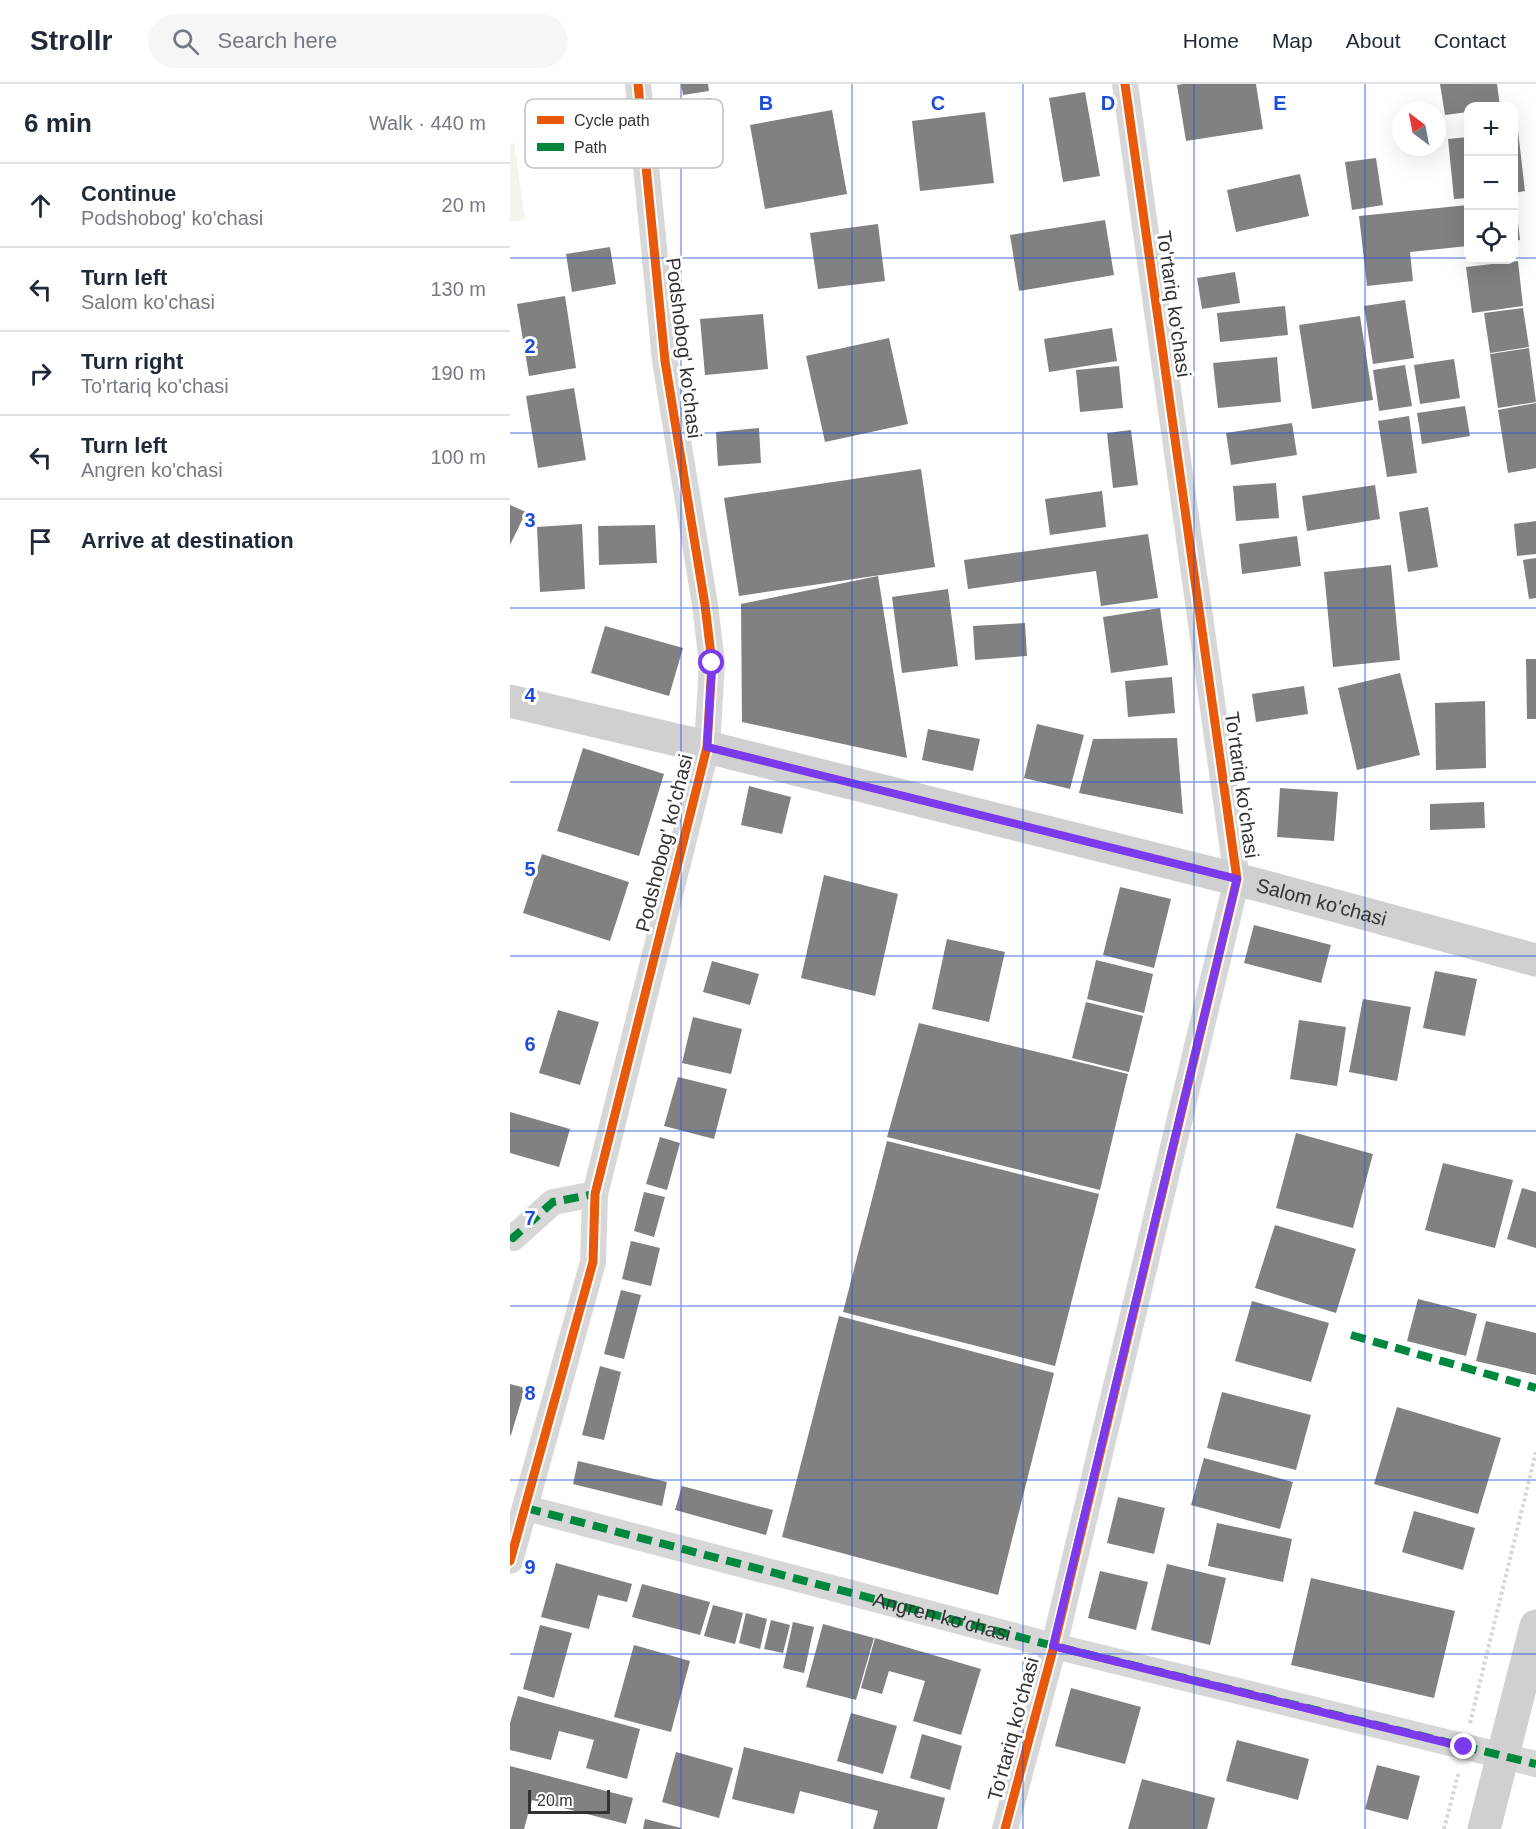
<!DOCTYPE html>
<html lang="en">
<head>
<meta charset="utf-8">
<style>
	:root { --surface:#fff; --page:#f6f6f7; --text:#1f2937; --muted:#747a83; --line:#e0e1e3 }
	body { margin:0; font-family:Arial,sans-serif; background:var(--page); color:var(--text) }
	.controls { position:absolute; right:18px; top:18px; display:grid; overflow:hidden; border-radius:12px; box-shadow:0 6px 24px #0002 }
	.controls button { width:54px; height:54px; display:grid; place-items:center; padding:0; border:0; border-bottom:2px solid var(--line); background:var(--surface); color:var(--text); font:30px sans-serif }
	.compass { position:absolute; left:882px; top:18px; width:54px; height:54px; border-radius:50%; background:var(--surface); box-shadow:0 6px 24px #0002; rotate:328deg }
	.scale { position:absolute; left:18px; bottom:15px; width:82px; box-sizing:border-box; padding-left:6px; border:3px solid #333; border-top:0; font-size:16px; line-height:21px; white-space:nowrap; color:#333; -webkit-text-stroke:4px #fff; paint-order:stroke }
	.stop { position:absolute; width:18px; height:18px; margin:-14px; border:4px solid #7c3aed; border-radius:50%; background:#fff }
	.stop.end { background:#7c3aed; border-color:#fff; box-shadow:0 2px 6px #0008 }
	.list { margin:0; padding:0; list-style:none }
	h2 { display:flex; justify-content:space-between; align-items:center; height:78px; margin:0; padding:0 24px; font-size:26px }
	h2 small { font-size:20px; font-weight:400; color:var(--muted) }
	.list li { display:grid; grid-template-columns:39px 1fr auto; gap:18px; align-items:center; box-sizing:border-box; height:84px; padding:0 24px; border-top:2px solid var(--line) }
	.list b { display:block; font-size:22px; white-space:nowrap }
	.list p { margin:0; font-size:20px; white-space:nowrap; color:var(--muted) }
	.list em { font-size:20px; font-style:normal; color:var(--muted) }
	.icon { flex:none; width:33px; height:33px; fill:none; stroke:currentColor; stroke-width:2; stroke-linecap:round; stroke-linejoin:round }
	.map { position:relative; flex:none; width:1026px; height:1745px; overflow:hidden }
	header { display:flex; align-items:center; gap:36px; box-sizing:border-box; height:84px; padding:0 30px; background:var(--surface); border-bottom:2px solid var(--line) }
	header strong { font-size:28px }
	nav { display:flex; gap:33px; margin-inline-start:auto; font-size:21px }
	.search { width:420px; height:54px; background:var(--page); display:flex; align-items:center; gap:15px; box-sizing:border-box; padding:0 21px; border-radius:33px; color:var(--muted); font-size:22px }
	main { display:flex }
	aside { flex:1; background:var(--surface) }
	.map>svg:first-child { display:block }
</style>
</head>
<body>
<header>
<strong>Strollr</strong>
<div class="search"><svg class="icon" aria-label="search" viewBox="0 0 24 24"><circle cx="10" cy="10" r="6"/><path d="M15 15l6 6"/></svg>Search here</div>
<nav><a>Home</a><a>Map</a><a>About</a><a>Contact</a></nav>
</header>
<main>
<aside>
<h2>6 min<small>Walk · 440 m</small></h2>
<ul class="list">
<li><svg class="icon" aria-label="ahead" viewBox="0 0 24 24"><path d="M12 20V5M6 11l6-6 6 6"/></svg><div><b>Continue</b><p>Podshobog' ko'chasi</p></div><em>20 m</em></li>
<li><svg class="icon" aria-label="left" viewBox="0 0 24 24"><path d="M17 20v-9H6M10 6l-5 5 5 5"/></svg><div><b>Turn left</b><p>Salom ko'chasi</p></div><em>130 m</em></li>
<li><svg class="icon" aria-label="right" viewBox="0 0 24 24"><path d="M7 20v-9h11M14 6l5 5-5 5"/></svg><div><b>Turn right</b><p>To'rtariq ko'chasi</p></div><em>190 m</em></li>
<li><svg class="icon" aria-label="left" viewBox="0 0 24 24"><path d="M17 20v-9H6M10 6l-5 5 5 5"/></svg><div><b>Turn left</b><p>Angren ko'chasi</p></div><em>100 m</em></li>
<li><svg class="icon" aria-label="arrive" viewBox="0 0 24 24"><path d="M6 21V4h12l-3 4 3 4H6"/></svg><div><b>Arrive at destination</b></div></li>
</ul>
</aside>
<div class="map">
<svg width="1026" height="1745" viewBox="0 0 1026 1745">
	<rect width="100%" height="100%" fill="#fff"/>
	<path fill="#f1f5ed" d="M4 59 15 136 0 138V60Z"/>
	<path fill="#818181" d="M171 0H198L199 7 173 11Z
		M673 0H746L753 45 676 57 667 1Z
		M930 0H987L990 22H958V28L935 31Z
		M575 8 590 92 553 98 539 14Z
		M201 14 204 37 179 42 175 18Z
		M322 26 337 110 255 125 240 41Z
		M475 28 484 99 410 107 402 37Z
		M1008 47 1015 107 1004 109V48Z
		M958 53V114L944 115 938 55Z
		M866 74 873 121 842 126 835 78Z
		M790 90 799 132 726 148 717 106Z
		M1004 112H1005L1010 156 1004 157Z
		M958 121V162L900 168 903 197 857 202 849 132Z
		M595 136 604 191 509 207 500 151Z
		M368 140 375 197 308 205 300 149Z
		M100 163 106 200 62 208 56 170Z
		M1008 177 1013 222 962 229 956 183Z
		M725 188 730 219 692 225 687 194Z
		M55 212 66 284 19 292 7 220Z
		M895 216 904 274 863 280 854 222Z
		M775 222 778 251 710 258 707 229Z
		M1013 224 1019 263 980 269 974 229Z
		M253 230 258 285 195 291 190 235Z
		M850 232 863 316 802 325 789 241Z
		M602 244 607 277 539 288 534 255Z
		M379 254 398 340 315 358 296 272Z
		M1019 264 1026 318 988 324 980 270Z
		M767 273 771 318 708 324 703 279Z
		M944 275 950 314 910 320 904 281Z
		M895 281 902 322 869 327 863 286Z
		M609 282 613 324 570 328 566 286Z
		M64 304 76 376 28 384 16 312Z
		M1026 319V384L998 389 988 326Z
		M955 322 960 352 912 360 907 329Z
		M899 332 907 389 877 393 868 337Z
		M782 339 787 371 721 381 716 349Z
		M249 344 251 379 208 382 206 348Z
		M621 346 628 401 603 404 597 349Z
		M411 385 425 483 229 512 214 414Z
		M766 399 769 434 726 437 723 402Z
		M865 401 870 435 797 447 792 412Z
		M592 407 596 443 540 451 535 415Z
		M0 421 16 428 0 461Z
		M918 423 928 483 898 488 889 428Z
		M1026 437V470L1007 472 1004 440Z
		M72 440 75 505 30 508 27 443Z
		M145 441 147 479 89 481 88 442Z
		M638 450 648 514 591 522 586 487 458 505 454 476Z
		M787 452 791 482 732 490 729 460Z
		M1026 474V514L1019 515 1013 476Z
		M881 481 890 576 823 583 814 488Z
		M368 492 397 674 232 638 231 520Z
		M438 505 448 582 392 589 382 513Z
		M650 524 658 581 601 589 593 533Z
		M515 539 517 572 465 576 463 542Z
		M95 542 173 564 159 612 81 589Z
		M1016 575H1026V635H1017Z
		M890 589 910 671 847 686 828 604Z
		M662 593 665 629 618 633 615 597Z
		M794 602 798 630 746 638 742 610Z
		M975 617 976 684 926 686 925 619Z
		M527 640 574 651 560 705 514 694Z
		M418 645 470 655 463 687 412 676Z
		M667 654 673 730 569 709 583 655Z
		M73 664 154 690 129 772 47 747Z
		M239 702 281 713 272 750 231 741Z
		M770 704 828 708 824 757 767 753Z
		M974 718 975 744 920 746V720Z
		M32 770 119 798 100 857 13 829Z
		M314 791 388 810 365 912 291 894Z
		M610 803 661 815 644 884 593 871Z
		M744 841 821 861 811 899 734 879Z
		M437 855 495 868 479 938 422 925Z
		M586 876 643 890 634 929 577 915Z
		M202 877 249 890 240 921 193 908Z
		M925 887 967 895 955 952 913 944Z
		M853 915 901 923 887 997 839 988Z
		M576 918 633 932 619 988 562 974Z
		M48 926 89 938 70 1001 29 989Z
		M183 933 232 945 221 990 172 979Z
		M789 936 836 943 827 1002 780 995Z
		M409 939 618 990 590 1106 377 1053Z
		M168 993 217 1005 204 1055 154 1042Z
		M0 1028 60 1045 49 1083 0 1069Z
		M786 1049 863 1070 843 1144 766 1124Z
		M150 1053 170 1059 157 1106 136 1100Z
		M377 1057 589 1110 545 1282 333 1228Z
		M933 1079 1003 1096 985 1164 915 1146Z
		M1012 1104 1026 1108V1164L997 1155Z
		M134 1108 155 1113 144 1153 124 1147Z
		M765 1141 846 1165 826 1229 745 1204Z
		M121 1157 150 1164 141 1202 112 1195Z
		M111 1206 131 1211 114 1275 94 1270Z
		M908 1215 967 1230 956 1272 897 1257Z
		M742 1217 819 1239 801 1298 725 1277Z
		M329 1232 544 1289 488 1511 272 1453Z
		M976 1237 1026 1249V1291L966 1277Z
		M90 1282 111 1288 94 1356 72 1351Z
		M0 1300 15 1304 1 1351H0Z
		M712 1308 801 1331 786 1386 697 1364Z
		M887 1323 991 1354 968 1430 864 1400Z
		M694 1374 783 1398 770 1445 681 1421Z
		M68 1377 157 1398 152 1422 63 1400Z
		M172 1402 263 1426 256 1451 165 1426Z
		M608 1413 655 1424 644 1470 597 1459Z
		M904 1427 965 1444 953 1486 892 1468Z
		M707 1439 782 1455 773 1498 698 1482Z
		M46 1479 122 1500 117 1518 88 1511 79 1545 31 1533Z
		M657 1480 716 1494 700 1561 641 1546Z
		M590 1487 638 1498 626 1546 578 1534Z
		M801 1494 945 1527 924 1614 781 1581Z
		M132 1500 200 1518 190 1551 122 1533Z
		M203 1521 233 1529 225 1560 194 1552Z
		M236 1529 257 1535 250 1565 229 1559Z
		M261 1536 280 1541 273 1569 254 1565Z
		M283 1538 304 1543 294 1589 273 1584Z
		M313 1540 364 1554 346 1616 296 1603Z
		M30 1541 62 1549 44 1614 13 1605Z
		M365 1554 471 1585 451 1651 403 1637 415 1597 379 1587 372 1610 351 1604Z
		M124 1561 180 1577 161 1648 104 1633Z
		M561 1604 631 1623 615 1680 545 1662Z
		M8 1612 130 1645 117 1695 76 1684 84 1656 49 1647 41 1676 0 1666V1639Z
		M341 1629 387 1642 373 1690 327 1677Z
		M412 1650 452 1662 440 1706 400 1694Z
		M727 1656 799 1675 788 1716 716 1697Z
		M234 1663 435 1714 427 1745H363L368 1727 290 1707 284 1730 222 1715Z
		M166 1668 223 1684 209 1734 152 1718Z
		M867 1681 910 1692 898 1736 855 1725Z
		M0 1682 123 1714 116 1740 22 1716 14 1745H0Z
		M632 1695 705 1714 697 1745H618Z
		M135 1735 171 1744V1745H133Z"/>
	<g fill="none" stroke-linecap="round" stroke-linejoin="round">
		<path stroke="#d6d6d6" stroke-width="4" stroke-dasharray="3 3" stroke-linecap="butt" d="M960 1639 1026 1368
			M934 1745 949 1687"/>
		<g stroke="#d7d7d7" stroke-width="26">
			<path d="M0 1151 3 1154 43 1118 85 1110"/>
			<path id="s1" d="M16 1424 544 1562 1026 1680"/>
			<path d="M0 1477 83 1178 85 1110 197 663 202 579 195 521 155 277 128 0"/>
			<path d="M495 1745 544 1562 727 795 615 0"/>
		</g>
		<g stroke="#d0d0d0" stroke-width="33">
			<path id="s2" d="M0 617 197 663 749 801 1026 876"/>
			<path d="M974 1745 1026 1542"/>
		</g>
		<path stroke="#00873e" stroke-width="8" stroke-dasharray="15 8" stroke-linecap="butt" d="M0 1151 3 1154 43 1118 85 1110
			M841 1251 1026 1304
			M16 1424 544 1562 1026 1680"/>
		<g stroke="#fff" stroke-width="13">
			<path id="cycleway" d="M0 1477 83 1178 85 1110 197 663 202 579 195 521 155 277 128 0
				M495 1745 544 1562 727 795 615 0"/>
		</g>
		<use href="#cycleway" stroke="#e8590c" stroke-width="9"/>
	</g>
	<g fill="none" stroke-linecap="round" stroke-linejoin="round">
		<path stroke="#7c3aed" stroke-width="8" d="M202 579 197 663 727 795 543 1562 954 1663"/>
	</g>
	<path fill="none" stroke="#1d4ed8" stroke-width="1.5" stroke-opacity="0.55" d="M171 0V1745M342 0V1745M513 0V1745M684 0V1745M855 0V1745M0 174H958M1004 174H1026M0 349H1026M0 524H1026M0 698H1026M0 872H1026M0 1047H1026M0 1222H1026M0 1396H1026M0 1570H1026"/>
	<g text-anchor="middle" stroke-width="6" stroke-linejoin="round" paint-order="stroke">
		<g font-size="20" fill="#333" stroke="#fff">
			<text transform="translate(664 220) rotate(82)" y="7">To'rtariq ko'chasi</text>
			<text transform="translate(174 264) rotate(83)" y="7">Podshobog' ko'chasi</text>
			<text transform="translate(732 701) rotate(82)" y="7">To'rtariq ko'chasi</text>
			<text transform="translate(154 759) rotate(-76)" y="7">Podshobog' ko'chasi</text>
			<text dy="7" stroke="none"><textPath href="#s2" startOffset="836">Salom ko'chasi</textPath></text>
			<text dy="7" stroke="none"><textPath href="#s1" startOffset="430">Angren ko'chasi</textPath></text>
			<text transform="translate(503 1645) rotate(-75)" y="7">To'rtariq ko'chasi</text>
		</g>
	</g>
	<rect x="15" y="15" width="198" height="69" rx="9" fill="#fff" stroke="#c2c2c2" stroke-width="1.5"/>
	<rect x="27" y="32" width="27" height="8" fill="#e8590c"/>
	<rect x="27" y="59" width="27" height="8" fill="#00873e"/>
	<g font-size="16" fill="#333">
		<text x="64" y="42">Cycle path</text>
		<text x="64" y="69">Path</text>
	</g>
	<g font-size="20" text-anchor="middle" font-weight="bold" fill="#1d4ed8" stroke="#fff" stroke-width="6" stroke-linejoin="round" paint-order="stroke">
		<text x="256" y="26">B</text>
		<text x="428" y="26">C</text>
		<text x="598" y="26">D</text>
		<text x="770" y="26">E</text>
		<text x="20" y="269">2</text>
		<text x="20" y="443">3</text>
		<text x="20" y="618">4</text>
		<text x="20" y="792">5</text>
		<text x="20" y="967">6</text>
		<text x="20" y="1141">7</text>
		<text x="20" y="1316">8</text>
		<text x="20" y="1490">9</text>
	</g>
</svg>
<div class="controls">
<button>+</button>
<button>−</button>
<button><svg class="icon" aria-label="locate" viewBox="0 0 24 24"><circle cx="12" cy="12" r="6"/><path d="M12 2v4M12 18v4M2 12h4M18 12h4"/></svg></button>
</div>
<svg class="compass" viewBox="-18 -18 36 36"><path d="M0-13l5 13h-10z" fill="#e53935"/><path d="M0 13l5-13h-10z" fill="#747a83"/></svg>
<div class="scale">20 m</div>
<div class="stop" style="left:202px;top:579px"></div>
<div class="stop end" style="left:954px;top:1663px"></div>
</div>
</main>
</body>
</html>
